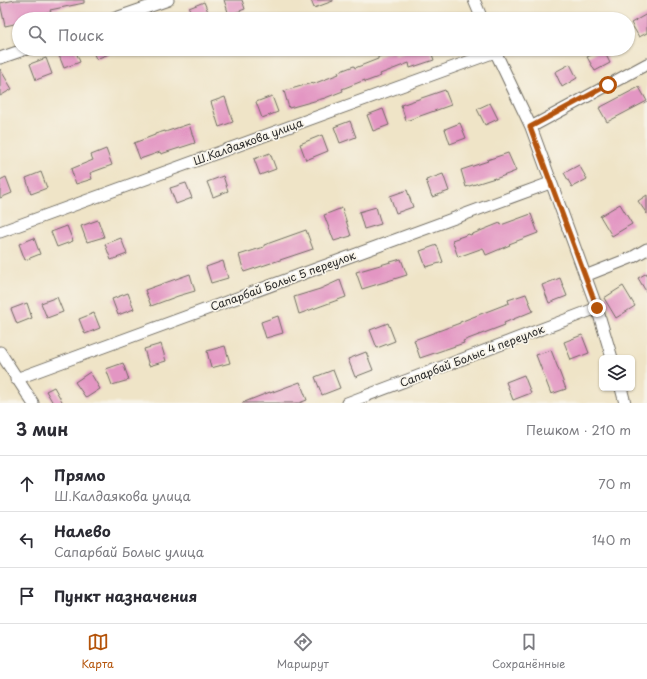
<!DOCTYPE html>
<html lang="ru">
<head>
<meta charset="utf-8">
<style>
	:root { --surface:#fff; --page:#f2f2f3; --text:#2b2b33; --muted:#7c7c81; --line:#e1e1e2; --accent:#b45309 }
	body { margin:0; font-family:"Playpen Sans",sans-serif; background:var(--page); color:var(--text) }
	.controls { position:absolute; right:12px; bottom:12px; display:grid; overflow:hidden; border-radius:6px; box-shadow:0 1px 3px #0004 }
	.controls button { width:36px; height:36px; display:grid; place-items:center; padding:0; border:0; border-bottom:1px solid var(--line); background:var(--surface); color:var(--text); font:20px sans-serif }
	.stop { position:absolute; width:12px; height:12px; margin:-9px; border:3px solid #b45309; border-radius:50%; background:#fff }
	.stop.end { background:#b45309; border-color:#fff; box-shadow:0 1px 4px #0008 }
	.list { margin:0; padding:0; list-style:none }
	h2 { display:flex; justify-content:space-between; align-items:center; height:52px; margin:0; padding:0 16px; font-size:17px }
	h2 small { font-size:13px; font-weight:400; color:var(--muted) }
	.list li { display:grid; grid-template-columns:26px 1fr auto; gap:12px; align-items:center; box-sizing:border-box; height:56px; padding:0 16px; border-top:1px solid var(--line) }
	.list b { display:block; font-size:15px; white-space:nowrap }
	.list p { margin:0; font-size:13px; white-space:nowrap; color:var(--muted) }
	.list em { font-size:13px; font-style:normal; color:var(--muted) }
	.icon { flex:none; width:22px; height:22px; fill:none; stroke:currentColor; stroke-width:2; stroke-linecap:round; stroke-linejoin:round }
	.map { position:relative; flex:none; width:647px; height:403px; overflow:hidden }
	.search { position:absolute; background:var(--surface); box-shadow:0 1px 3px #0004; left:12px; right:12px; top:12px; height:44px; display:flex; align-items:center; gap:10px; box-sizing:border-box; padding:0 14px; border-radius:22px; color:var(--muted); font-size:15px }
	.sheet { height:220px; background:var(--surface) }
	nav { display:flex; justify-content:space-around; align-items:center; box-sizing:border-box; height:56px; border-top:1px solid var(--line); background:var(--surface); font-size:11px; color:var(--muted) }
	nav a { display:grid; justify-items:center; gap:2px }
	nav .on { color:var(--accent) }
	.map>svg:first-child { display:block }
</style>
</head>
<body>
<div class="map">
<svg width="647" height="403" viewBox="0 0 647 403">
	<rect width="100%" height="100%" fill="#f7f3e8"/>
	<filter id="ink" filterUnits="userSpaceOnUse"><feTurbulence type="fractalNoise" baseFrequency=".025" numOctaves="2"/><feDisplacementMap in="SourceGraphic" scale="8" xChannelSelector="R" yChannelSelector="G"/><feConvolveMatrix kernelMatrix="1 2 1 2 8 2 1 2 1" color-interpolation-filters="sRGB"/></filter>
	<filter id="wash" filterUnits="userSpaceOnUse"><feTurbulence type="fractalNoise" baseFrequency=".012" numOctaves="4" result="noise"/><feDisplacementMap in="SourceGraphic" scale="16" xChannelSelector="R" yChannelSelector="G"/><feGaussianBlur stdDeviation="0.9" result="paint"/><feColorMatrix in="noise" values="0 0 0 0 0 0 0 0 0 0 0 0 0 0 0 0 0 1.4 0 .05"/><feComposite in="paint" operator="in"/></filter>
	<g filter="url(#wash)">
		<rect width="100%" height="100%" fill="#efe4c7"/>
		<g id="blocks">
			<path fill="#e396c3" d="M15 0H84V3L50 10 51 12 19 19V23L5 26 0 3Z
				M224 0H242L245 9 229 15Z
				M311 0H333V1L314 8Z
				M204 2 211 19H193L189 8Z
				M647 14V33L639 37 631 23Z
				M68 49H75L80 62 64 68 58 53Z
				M92 49H119V50L96 59Z
				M415 49H430L434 60 410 68 409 63 380 74 381 76 365 82V80L342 89 343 91 325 98 289 108 284 91 312 83 313 84 339 74 338 72 354 66 355 68 378 59V57L393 51 396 56Z
				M603 49 610 63 595 71 587 57Z
				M46 58 52 74 36 80 30 64Z
				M570 64 577 78 562 87 555 72Z
				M0 69 12 89 0 96Z
				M639 87 647 101 607 122 599 108Z
				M445 90 451 105 406 121 401 105Z
				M272 96 278 112 262 118 256 102Z
				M225 97 233 122 219 127 211 102Z
				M490 103 498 119 485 125 477 109Z
				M383 109 389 125 373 131 367 115Z
				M350 121 356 137 340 143 334 127Z
				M460 123 466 138 450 144 445 129Z
				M189 124 195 143 161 154 160 152 140 159 134 143 155 135V134L165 131V132Z
				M322 135 328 151 306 160 300 144Z
				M106 149 112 165 90 173 92 179 76 184 71 169 93 160 91 155Z
				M270 153 276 169 260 175 254 159Z
				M508 153 516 171 495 179V178L466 187 461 170 488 161 487 160Z
				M579 165 587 179 572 187 564 173Z
				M41 172 47 188 31 194 26 178Z
				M443 174 449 191 432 197 426 180Z
				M223 176 228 191 213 197 207 182Z
				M6 177 12 193 0 198V180Z
				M186 183 192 198 176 204 170 188Z
				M407 190 413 207 396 213 390 196Z
				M647 195V214L638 201Z
				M620 204 632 224 612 236 600 216Z
				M376 207 381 224 364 229 359 212Z
				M342 208 351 236 334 241 324 215Z
				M531 214 538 233 509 244 510 245 486 255 483 248 458 257 452 240 469 234 470 235 500 223 501 225Z
				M98 220 104 237 87 242 81 226Z
				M67 226 73 241 57 247 51 232Z
				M306 230 313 249 244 272 239 255 264 247V245Z
				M34 238 40 254 25 260 19 244Z
				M121 238 127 254 111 260 105 244Z
				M437 245 443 262 426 267 420 251Z
				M401 259 407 275 362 289 356 272Z
				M223 261 228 278 211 283 206 267Z
				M647 273V293L638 278Z
				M190 274 195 291 178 296 151 306 145 290Z
				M560 278 567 296 549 303 542 285Z
				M340 280 346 297 299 314 294 297 320 289Z
				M623 286 635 306 616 318 604 298Z
				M128 293 134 309 118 315 112 299Z
				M526 294 533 311 504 323 505 325 463 341 464 343 420 358 414 340 460 323V322L509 303 508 300Z
				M57 297 63 312 47 318 41 303Z
				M27 303 32 318 17 324 11 309Z
				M94 313 100 328 85 334 79 319Z
				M278 316 283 333 266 338 261 322Z
				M388 323 395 341 377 348 370 330Z
				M582 335 589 353 571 360 564 342Z
				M161 344 166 361 149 366 144 349Z
				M225 346 230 363 211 368 207 351Z
				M551 350 566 389 551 394 536 355Z
				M366 352 373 370 355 377 348 359Z
				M123 363 129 380 112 385 106 369Z
				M333 370 340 388 322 395 315 377Z
				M90 372 100 389 86 398 75 382Z
				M524 375 531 393 513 400 506 382Z
				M300 382 307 400 299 403H242L270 392V393Z
				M54 387 63 403H53L46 391Z"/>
		</g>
	</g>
	<g filter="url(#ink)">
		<use href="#blocks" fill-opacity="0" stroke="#706c62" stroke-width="1"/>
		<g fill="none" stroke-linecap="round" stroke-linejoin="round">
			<g stroke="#706c62" stroke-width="13">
				<path id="minor" d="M474 0 482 19
					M113 19 168 0
					M494 49 531 127 597 308 612 358
					M0 58 26 49
					M531 127 647 64
					M0 232 495 52
					M585 276 633 257 647 249
					M0 352 33 403
					M16 379 550 183
					M621 388 625 403
					M347 403 597 308"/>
			</g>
			<use href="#minor" stroke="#fff" stroke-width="11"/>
		</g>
	</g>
	<g fill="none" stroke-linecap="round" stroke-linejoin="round" filter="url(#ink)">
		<path stroke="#b45309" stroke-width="5" d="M597 308 530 127 608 85"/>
	</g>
	<g text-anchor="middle" stroke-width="3.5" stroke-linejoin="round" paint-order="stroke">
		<g font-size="11" fill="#2b2b2b" stroke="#f7f3e8">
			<text transform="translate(248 142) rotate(-20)" y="4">Ш.Калдаякова улица</text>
			<text transform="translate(283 281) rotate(-20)" y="4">Сапарбай Болыс 5 переулок</text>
			<text transform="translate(472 356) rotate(-21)" y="4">Сапарбай Болыс 4 переулок</text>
		</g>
	</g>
</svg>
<div class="controls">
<button><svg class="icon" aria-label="layers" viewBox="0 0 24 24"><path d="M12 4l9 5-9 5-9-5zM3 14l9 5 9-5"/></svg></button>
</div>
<div class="stop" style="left:608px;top:85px"></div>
<div class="stop end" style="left:597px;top:308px"></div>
<div class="search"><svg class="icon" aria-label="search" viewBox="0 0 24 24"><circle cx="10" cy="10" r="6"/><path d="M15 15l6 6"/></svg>Поиск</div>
</div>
<section class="sheet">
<h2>3 мин<small>Пешком · 210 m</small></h2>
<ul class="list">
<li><svg class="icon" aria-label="ahead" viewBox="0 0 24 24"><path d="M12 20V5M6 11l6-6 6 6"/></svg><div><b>Прямо</b><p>Ш.Калдаякова улица</p></div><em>70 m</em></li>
<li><svg class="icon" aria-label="left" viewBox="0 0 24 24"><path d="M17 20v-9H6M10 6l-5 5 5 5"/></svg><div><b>Налево</b><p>Сапарбай Болыс улица</p></div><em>140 m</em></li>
<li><svg class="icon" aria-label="arrive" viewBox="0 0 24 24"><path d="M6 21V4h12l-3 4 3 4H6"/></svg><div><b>Пункт назначения</b></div></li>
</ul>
</section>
<nav>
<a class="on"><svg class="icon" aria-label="map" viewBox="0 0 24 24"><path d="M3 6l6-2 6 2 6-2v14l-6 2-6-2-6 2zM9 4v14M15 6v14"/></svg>Карта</a>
<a><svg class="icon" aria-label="directions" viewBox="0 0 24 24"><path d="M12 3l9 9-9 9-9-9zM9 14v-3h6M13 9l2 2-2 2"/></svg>Маршрут</a>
<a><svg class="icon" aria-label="saved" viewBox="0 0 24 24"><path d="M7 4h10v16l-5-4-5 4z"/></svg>Сохранённые</a>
</nav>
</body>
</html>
